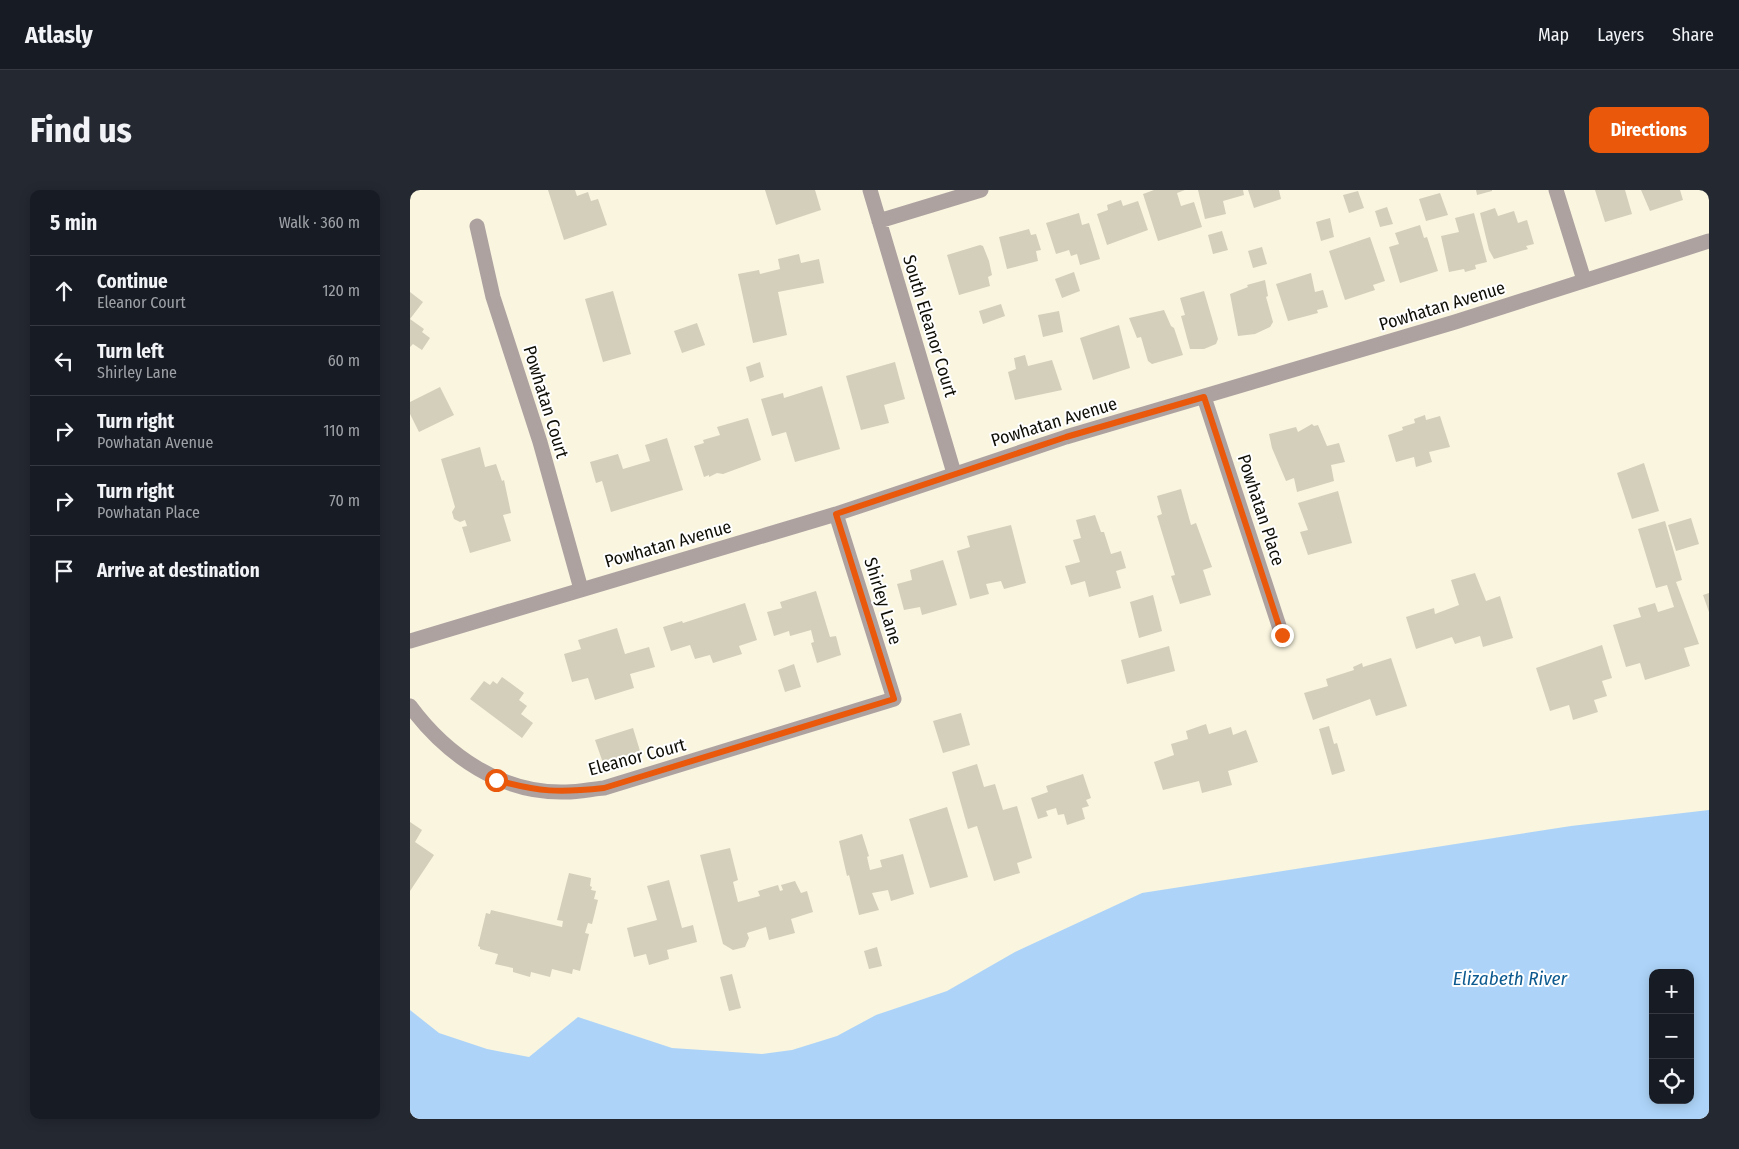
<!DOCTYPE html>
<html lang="en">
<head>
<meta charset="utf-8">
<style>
	:root { --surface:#171b24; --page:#242831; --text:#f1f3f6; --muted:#9ea1a6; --line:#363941; --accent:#ea580c }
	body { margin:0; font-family:"Fira Sans Condensed",sans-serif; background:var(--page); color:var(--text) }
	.controls { position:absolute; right:15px; bottom:15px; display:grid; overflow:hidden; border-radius:10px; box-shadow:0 2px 12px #0003 }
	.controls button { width:45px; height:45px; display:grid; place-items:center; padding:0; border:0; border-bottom:1px solid var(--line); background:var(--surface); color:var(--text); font:25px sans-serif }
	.stop { position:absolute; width:15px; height:15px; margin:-11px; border:4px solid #ea580c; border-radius:50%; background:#fff }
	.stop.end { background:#ea580c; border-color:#fff; box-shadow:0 1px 5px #0008 }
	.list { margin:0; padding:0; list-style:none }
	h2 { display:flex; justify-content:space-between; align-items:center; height:65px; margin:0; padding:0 20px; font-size:21px }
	h2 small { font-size:16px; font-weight:400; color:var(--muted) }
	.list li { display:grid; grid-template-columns:32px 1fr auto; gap:15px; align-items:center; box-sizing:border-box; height:70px; padding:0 20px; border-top:1px solid var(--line) }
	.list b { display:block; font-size:19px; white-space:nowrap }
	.list p { margin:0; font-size:16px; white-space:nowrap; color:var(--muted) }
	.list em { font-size:16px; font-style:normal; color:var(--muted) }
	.icon { flex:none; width:28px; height:28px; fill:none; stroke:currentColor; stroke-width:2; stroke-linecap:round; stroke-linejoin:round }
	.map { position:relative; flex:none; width:1299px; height:929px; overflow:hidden; border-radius:10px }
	header { display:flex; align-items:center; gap:30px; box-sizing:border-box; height:70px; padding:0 25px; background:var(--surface); border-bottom:1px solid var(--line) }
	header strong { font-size:24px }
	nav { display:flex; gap:28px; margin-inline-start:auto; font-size:18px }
	.intro { display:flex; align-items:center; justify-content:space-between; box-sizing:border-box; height:120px; padding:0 30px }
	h1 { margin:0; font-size:35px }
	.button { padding:12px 22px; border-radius:10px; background:var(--accent); color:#fff; font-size:18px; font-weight:700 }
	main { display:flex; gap:30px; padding:0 30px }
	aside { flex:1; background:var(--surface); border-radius:10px; box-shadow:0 2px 12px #0003 }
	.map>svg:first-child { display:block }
</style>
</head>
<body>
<header>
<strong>Atlasly</strong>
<nav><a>Map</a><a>Layers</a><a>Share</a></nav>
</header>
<div class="intro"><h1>Find us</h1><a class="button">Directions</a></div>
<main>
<aside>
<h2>5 min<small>Walk · 360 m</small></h2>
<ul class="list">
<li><svg class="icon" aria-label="ahead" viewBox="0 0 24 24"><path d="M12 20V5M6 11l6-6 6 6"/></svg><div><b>Continue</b><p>Eleanor Court</p></div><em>120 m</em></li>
<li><svg class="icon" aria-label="left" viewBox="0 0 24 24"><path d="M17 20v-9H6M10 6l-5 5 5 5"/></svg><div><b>Turn left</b><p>Shirley Lane</p></div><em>60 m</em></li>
<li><svg class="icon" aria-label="right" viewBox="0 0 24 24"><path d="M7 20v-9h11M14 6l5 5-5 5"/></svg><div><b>Turn right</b><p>Powhatan Avenue</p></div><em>110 m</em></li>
<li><svg class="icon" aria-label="right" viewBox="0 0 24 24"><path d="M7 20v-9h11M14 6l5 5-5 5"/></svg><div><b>Turn right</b><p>Powhatan Place</p></div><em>70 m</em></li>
<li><svg class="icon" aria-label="arrive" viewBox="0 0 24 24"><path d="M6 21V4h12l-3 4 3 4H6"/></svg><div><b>Arrive at destination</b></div></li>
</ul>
</aside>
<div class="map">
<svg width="1299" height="929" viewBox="0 0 1299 929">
	<rect width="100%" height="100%" fill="#f9f5df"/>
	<path fill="#add4f8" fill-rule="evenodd" d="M1299 620V929H0V820L29 843 77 859 119 867 168 827 262 858 352 864 382 860 427 846 466 825 537 801 605 762 732 703 1161 636ZM1243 783H1280V910H1243Z"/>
	<path fill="#d4cfba" d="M138 0H165L167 6 178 2 181 11 188 9 197 35 154 50Z
		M355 0H405L411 20 366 35Z
		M744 0H775L767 3 771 16 784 12 792 37 748 51 733 4Z
		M788 0H833L834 5 813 11 816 24 795 29Z
		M838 0H869L871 9 844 18Z
		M1066 0H1082V1L1067 5Z
		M1185 0H1215L1222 24 1195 32Z
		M1231 0H1270L1273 10 1240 21Z
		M948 1 954 18 939 23 933 5Z
		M1030 3 1038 25 1016 31 1009 9Z
		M711 10 713 16 728 11 738 40 697 55 687 24 698 20 697 15Z
		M977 17 983 34 970 37 965 21Z
		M1085 18 1088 26 1104 21 1108 33 1117 30 1124 54 1116 56 1118 59 1084 69 1079 60 1070 23Z
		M669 23 672 35 679 33 690 69 670 75 667 64 661 66 659 60 646 64 636 33Z
		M1064 23 1077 72 1065 75 1066 79 1055 82 1054 79 1039 82 1031 46 1049 42 1045 28Z
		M920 28 924 47 911 51 906 32Z
		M1010 35 1014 48 1017 47 1028 81 990 93 979 57 989 54 985 43Z
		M619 39 621 45 626 44 631 60 626 61 628 71 597 79 589 47Z
		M812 41 818 60 803 64 798 45Z
		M960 47 975 91 963 95 965 100 935 110 919 61Z
		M570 55 573 56 579 71 582 85 578 87 580 96 549 105 537 65Z
		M852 57 857 74 843 78 838 61Z
		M389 64 391 73 409 69 414 93 368 102 377 145 343 153 328 84 349 80 350 84 370 79 368 69Z
		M664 82 670 101 652 108 645 89Z
		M901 83 905 102 913 100 918 117 907 120 908 123 878 131 866 94Z
		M855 90 858 106 856 107 863 132 860 137 845 144 828 146 820 104 838 97 837 95Z
		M203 101 221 164 193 172 175 109Z
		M794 101 808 149 806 154 794 159H780L771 126 775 125 770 108Z
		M0 102 13 112 0 129 14 139 12 142 20 148 12 160 3 154 0 157Z
		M591 114 595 126 573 134 569 121Z
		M754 120 761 136 764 138 773 165 742 174 738 171 731 147 727 148 719 128Z
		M649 121 653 142 633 147 628 125Z
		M287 133 295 155 272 163 264 141Z
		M709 135 720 178 683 190 670 148Z
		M615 165 618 176 642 170 652 200 605 210 598 182 606 179 604 168Z
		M350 172 354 187 340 192 336 177Z
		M485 172 495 209 474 215 479 233 451 240 436 186Z
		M412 196 430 259 385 272 376 242 362 246 351 209 373 203 374 208Z
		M30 197 44 225 9 242 0 224V212Z
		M1015 225 1016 230 1030 226 1040 257 1019 262 1022 272 1006 277 1004 267 986 272 978 245 993 240 992 237 1005 233 1004 229Z
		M338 228 351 270 313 284 307 283 299 287V285L294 287 284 256 294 253 293 250 310 245 307 237Z
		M902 234 904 236 908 235 917 256 929 253 935 272 921 275 924 291 887 302 884 288 876 291 862 258 859 244 886 237 888 242Z
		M257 248 273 300 201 322 192 291 186 293 180 272 208 264 213 279 240 271 235 255Z
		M70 257 75 277 86 274 92 291 94 290 101 323 93 325 101 351 60 363 52 337 57 336 55 330 50 332 44 329 42 322 45 317 31 269Z
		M1234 273 1249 321 1222 329 1207 283Z
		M771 299 781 335 786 333 802 377 793 380 801 405 770 414 761 386 765 385 747 326 752 324 747 306Z
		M928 301 942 353 898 365 890 342 898 340 888 313Z
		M685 325 691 342H694L701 364 711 361 716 378 706 381 711 398 679 407 675 391 661 395 655 376 670 372 663 350 671 348 666 330Z
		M1281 328 1289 354 1266 361 1258 335Z
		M1255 331 1272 390 1266 392 1289 454 1274 458 1280 476 1235 490 1230 473 1216 477 1203 435 1231 427 1228 418 1245 413 1248 422 1264 417 1257 395 1246 398 1228 339Z
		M601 335 616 393 594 399 591 391 576 394 579 404 560 409 547 361 560 357 557 346Z
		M533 370 547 415 512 425 510 417 494 420 487 394 502 390 500 380Z
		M1065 383 1076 411 1090 406 1103 448 1073 457 1070 446 1045 454 1042 447 1006 459 996 427 1024 418 1025 424 1049 415 1041 390Z
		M406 401 420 447 426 446 431 465 407 473 401 453 404 452 401 440 380 446 379 441 364 446 357 422 372 418 370 412Z
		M1299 403V422L1293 405Z
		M743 405 752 441 729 448 720 412Z
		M335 413 347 450 329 456 332 464 303 473 300 465 285 469 280 455 261 461 253 437 272 431 273 433Z
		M207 438 215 464 239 457 245 477 220 484 224 498 185 510 178 488 162 492 154 464 171 459 168 450Z
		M1192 455 1202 488 1192 491 1197 506 1184 510 1188 522 1163 530 1159 515 1140 521 1126 478Z
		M759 456 765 481 717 494 711 470Z
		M981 468 997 516 966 526 960 509 903 530 894 503 918 496 916 489 944 480 943 477 952 473 953 477Z
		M384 474 391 497 375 502 368 480Z
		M92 487 114 503 109 510 117 516 111 524 123 533 112 548 60 509 74 491 80 495 83 491 87 494Z
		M551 523 560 555 533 563 523 531Z
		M796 534 799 544 821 537 823 545 836 540 848 572 818 581 822 595 792 603 789 591 753 600 744 572 764 565 761 554 778 549 776 541Z
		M919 536 924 554 927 553 935 581 922 585 909 539Z
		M223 538 230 561 193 573 185 550Z
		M567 574 574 597 585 594 593 620 607 616 622 668 607 673 610 683 584 691 567 636 558 639 542 582Z
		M673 584 681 608 676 610 679 616 672 618 675 629 657 635 654 624 648 625 646 618 636 621 638 626 628 629 621 608 638 602 636 596Z
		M537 617 558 687 520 698 499 629Z
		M0 632 12 640 5 652 24 665 0 701Z
		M452 644 459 666 457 667 460 680 472 677 470 670 493 664 504 704 481 711 478 700 462 703 469 720 449 725 439 685 437 686 429 651Z
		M320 658 328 690 323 692 328 712 350 706 348 701 368 695 370 701 373 700 371 695 385 691 391 703 397 701 403 722 381 729 385 743 359 750 356 737 337 743 339 748 335 757 323 760 313 754 290 665Z
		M159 683 181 688 180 696 182 697 181 700 186 701 184 709 188 710 182 734 178 733 175 743 179 744 170 781 163 779 162 784 142 779 140 787 121 782 120 787 103 782V778L85 774 88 764 70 759V757L68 756 76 723 80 724 81 720 152 737 153 731 147 730Z
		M259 690 272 738 283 735 287 752 257 760 259 769 239 775 236 764 224 767 217 738 247 730 237 696Z
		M467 757 472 776 459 779 454 761Z
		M322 784 331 818 319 821 310 787Z"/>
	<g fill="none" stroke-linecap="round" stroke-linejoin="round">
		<path stroke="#aea2a1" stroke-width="15" d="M460 0 544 283
			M1146 0 1174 90
			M469 31 571 0
			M67 36 83 107 130 252 171 399
			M794 207 872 445
			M0 451 426 324 656 247 1045 132 1299 51
			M0 516C37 566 92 604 156 602 169 602 182 599 194 598L484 509 426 324"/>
	</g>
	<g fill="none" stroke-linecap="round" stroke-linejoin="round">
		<path stroke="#ea580c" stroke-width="6" d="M86 590C129 602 149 603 194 598L484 509 426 324 656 247 794 207 872 445"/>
	</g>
	<g text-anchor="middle" stroke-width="4" stroke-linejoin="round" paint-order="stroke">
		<g font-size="18" fill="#100f07" stroke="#fff">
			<text transform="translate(1032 116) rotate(-17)" y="6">Powhatan Avenue</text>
			<text transform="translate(520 136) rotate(73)" y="6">South Eleanor Court</text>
			<text transform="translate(136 212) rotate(73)" y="6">Powhatan Court</text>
			<text transform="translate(644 232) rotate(-17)" y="6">Powhatan Avenue</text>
			<text transform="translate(851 320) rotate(72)" y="6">Powhatan Place</text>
			<text transform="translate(258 354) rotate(-16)" y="6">Powhatan Avenue</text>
			<text transform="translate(473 411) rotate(73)" y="6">Shirley Lane</text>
			<text transform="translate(227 567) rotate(-15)" y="6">Eleanor Court</text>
		</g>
		<g font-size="19" font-style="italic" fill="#0d5a90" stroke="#fff">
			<text x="1100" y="795">Elizabeth River</text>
		</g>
	</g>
</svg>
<div class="controls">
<button>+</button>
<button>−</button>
<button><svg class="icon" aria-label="locate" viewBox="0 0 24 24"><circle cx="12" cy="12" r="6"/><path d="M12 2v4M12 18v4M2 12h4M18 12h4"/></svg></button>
</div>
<div class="stop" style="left:86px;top:590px"></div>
<div class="stop end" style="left:872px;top:445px"></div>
</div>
</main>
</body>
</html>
